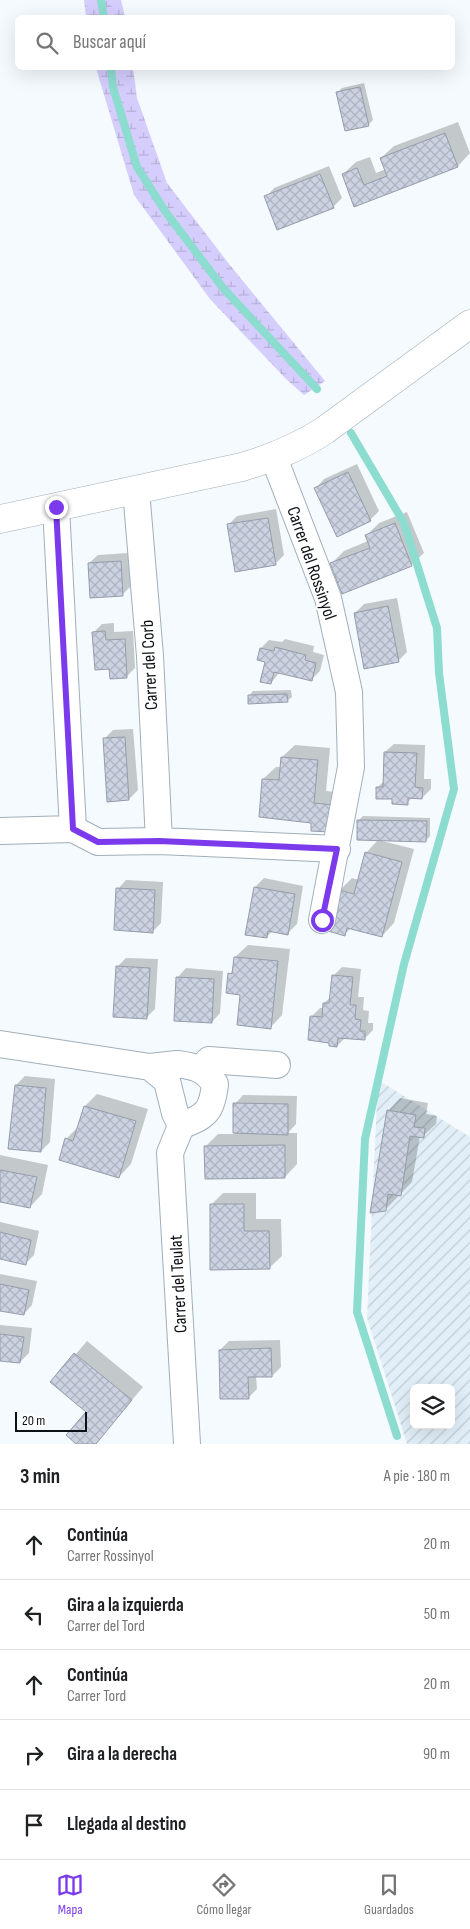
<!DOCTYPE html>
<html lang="es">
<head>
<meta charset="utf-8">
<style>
	:root { --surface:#fff; --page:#f6f6f6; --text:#202124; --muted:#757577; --line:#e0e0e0; --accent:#7c3aed }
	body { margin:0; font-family:"Sofia Sans Condensed",sans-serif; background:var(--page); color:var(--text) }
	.controls { position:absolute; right:15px; bottom:15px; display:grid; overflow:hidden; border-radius:8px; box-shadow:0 5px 20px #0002 }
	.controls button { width:45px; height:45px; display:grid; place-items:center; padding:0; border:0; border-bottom:1px solid var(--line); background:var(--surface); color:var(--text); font:25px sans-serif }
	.scale { position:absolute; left:15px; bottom:12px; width:72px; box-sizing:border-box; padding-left:5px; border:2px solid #0c1115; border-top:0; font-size:14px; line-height:18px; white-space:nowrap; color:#0c1115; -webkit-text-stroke:4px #fff; paint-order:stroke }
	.stop { position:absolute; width:15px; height:15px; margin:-11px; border:4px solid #7c3aed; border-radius:50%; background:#fff }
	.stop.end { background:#7c3aed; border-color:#fff; box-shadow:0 1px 5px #0008 }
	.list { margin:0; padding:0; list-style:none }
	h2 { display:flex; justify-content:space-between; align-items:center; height:65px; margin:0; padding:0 20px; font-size:21px }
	h2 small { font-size:16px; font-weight:400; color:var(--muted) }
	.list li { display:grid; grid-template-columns:32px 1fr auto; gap:15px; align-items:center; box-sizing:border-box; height:70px; padding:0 20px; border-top:1px solid var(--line) }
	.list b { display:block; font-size:19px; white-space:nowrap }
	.list p { margin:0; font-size:16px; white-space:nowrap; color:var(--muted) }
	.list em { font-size:16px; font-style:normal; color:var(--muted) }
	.icon { flex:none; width:28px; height:28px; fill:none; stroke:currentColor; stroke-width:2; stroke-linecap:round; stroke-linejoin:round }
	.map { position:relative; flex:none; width:470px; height:1444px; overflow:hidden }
	.search { position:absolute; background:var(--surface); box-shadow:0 5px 20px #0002; left:15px; right:15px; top:15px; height:55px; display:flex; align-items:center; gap:12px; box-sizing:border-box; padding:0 18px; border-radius:8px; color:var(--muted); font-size:19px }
	.sheet { height:415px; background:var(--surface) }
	nav { display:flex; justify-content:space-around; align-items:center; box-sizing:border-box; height:70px; border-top:1px solid var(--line); background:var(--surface); font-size:14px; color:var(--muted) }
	nav a { display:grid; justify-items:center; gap:2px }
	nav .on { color:var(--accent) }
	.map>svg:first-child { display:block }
</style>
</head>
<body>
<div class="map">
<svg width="470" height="1444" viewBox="0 0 470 1444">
	<defs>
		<pattern id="industrial-furrows" width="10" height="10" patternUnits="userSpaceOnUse" patternTransform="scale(1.25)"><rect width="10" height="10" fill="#e2eff8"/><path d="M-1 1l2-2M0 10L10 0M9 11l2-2" fill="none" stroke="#c1ccd4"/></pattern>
		<pattern id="wetland-marsh" width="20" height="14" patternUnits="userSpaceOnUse" patternTransform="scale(1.25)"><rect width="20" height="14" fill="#d5cdfc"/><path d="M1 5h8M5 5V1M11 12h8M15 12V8" fill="none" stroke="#b6afd7"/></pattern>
		<pattern id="building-cross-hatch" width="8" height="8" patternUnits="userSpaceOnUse" patternTransform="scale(1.25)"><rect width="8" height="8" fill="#cbd2e1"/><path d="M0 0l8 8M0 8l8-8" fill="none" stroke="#adb3c0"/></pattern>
	</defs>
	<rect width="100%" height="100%" fill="#f4fafe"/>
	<path fill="url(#industrial-furrows)" fill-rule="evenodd" d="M378 1080 470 1137V1444H407L367 1318ZM414 1388H451V1425H414Z"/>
	<path fill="url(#wetland-marsh)" d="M84 0H121L125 17H86Z
		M96 68H133L137 98 167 183 229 264 325 381 304 395 286 379 210 299 134 195Z"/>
	<path fill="#0003" d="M364 83 373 120 368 125 338 92 342 88Z
		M458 122 470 153 458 166 355 205 343 174 356 162 370 157 376 173 386 169 381 158 394 146Z
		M329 166 342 198 333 207 266 197 274 188Z
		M357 464 379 511 370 520 316 488 324 479Z
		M276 509 284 555 275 564 228 525 237 516Z
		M407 512 424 553 411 565 332 563 344 551 368 541 366 536 379 523Z
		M129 553 131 586 122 595 89 563 98 555Z
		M397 598 407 652 398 661 355 613 364 604Z
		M114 623V632L133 631 135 668 126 677 111 668 94 632 102 624Z
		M285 639 314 646 313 652 324 655 320 671 311 680 280 672 271 683 266 661 261 648 269 640 282 642Z
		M291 690 292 697 287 701 249 696 253 691Z
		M133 729 138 790 129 799 104 739 113 730Z
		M394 744 425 745 424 779H431V789L422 798 413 797 407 803 393 798 377 788 385 780V752Z
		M295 745 330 748 326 791 344 793 313 822 263 779 276 767H281L282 757Z
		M363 816 430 818V836L426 841 359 820Z
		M378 840 414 849 394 923 382 936 352 927 345 934 340 890 352 878 359 880 366 853Z
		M264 878 303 886 297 924 288 933 273 931 266 937 255 887Z
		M126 880 163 882 161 923 152 932 118 889Z
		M248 945 290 949 282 1015 270 1028 242 994 230 974 234 969 235 957Z
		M126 958 158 959 155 1009 146 1018 118 966Z
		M342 967 361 969 358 997H364L363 1010 369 1011 368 1023H373V1030L364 1039 346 1037 337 1046 311 1017 320 1008H324V1003L331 997 333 976Z
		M186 968 223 971 220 1013 212 1022 178 977Z
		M25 1076 55 1079 50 1142 41 1151 16 1085Z
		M97 1094 148 1109 131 1164 119 1177 66 1139 79 1126 85 1106Z
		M243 1095 297 1096 296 1124 288 1133H297V1164L285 1177 205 1147 218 1134H234L235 1104Z
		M400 1098 428 1103 426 1114 437 1116 436 1124 423 1136H420L412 1182 385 1210 388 1111Z
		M0 1155 48 1165 42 1194 30 1207 0 1201Z
		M223 1193H256V1219H281L282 1256 269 1268 211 1205Z
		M0 1222 39 1231 34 1255 25 1264 0 1258Z
		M0 1274 37 1281 32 1305 24 1314 0 1310Z
		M0 1325 32 1328 29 1353 20 1362 0 1359Z
		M280 1340 281 1367 272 1376H256L257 1389 248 1398 220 1350 229 1341Z
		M87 1341 143 1387 95 1444H78L88 1412 52 1382Z"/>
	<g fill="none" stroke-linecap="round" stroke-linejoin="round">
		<path stroke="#8ddcd0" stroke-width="8" d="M101 0 104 18
			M111 68 113 87 137 167 165 211 223 288 317 389
			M351 433 404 523 437 628 439 673 454 789 404 964 365 1139 357 1312 397 1436"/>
	</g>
	<path fill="url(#building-cross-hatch)" stroke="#969caa" d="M360 87 369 126 345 131 336 92Z
		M445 133 458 167 354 207 342 174 357 168 364 185 387 176 380 158Z
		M320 174 334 208 277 230 264 196Z
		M348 472 371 521 337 537 314 488Z
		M268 518 276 565 235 572 227 524Z
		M395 523 412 566 342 594 330 563 370 548 365 535Z
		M121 561 123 596 90 598 88 563Z
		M388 606 399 662 364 669 354 613Z
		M105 631 106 640 125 639 127 678 110 679 109 669 95 670 92 632Z
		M275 647 306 655 305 660 316 663 312 681 274 672 271 684 260 682 265 662 257 660 260 648 274 651Z
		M287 694 288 702 248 704V695Z
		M125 737 129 800 107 802 103 738Z
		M384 752 417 753 415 787 423 788 422 799 408 798V805L392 804V799H376V787H383Z
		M281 757 318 760 314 803 333 805 330 832 311 831V823L259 817 262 779 279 780Z
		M357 820 427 821 426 842 357 840Z
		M365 852 402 862 382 937 347 928 345 936 328 931 339 890 354 894Z
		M254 887 295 894 288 935 268 931 267 938 245 935Z
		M116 888 155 890 153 933 114 930Z
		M234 957 278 961 271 1029 237 1025 240 995 226 993 228 973 232 974Z
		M116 966 150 968 147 1019 113 1017Z
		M332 975 353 977 350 1005H356L355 1019 361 1020 360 1031H365V1040L338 1038 337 1047 329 1046V1043L308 1040 310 1016 322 1017 323 1003H329Z
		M176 977 214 979 212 1023 174 1021Z
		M15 1085 46 1088 41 1152 8 1149Z
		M233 1103 288 1104V1135L233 1133Z
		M84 1106 136 1121 119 1178 59 1160 65 1138 73 1141Z
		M387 1110 416 1115 414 1127 425 1128 424 1138 410 1136 401 1196 388 1194 386 1211 370 1213Z
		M285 1145V1178L205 1179 204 1146Z
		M0 1170 37 1177 30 1208 0 1202Z
		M210 1204H244V1231H269L270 1269 210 1270Z
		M0 1232 31 1240 26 1265 0 1259Z
		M0 1284 29 1290 24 1315 0 1311Z
		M0 1334 24 1337 20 1363 0 1361Z
		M271 1348 272 1377H248L249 1399H220L219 1350Z
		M74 1353 132 1400 96 1444H76L66 1435 86 1412 50 1382Z"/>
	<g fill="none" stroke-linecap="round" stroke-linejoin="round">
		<g stroke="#a1afb9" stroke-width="28">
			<path id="minor" d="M274 458 328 598 349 692 351 767 322 920
				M136 490 150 656 159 841
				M73 829 98 842 159 841 337 849
				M0 831 73 829 56 507
				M0 1044 150 1067
				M177 1064C194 1066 205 1069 215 1084 212 1112 206 1116 181 1126L175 1113 167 1081 150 1067Z
				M201 1069 209 1060 277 1065
				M181 1126 170 1153 187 1444"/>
		</g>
		<g stroke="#a1afb9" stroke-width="29">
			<path id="tertiary" d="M0 519 242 467C272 458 298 448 325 430L470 324"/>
		</g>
		<use href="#minor" stroke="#fff" stroke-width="26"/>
		<use href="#tertiary" stroke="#fff" stroke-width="28"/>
	</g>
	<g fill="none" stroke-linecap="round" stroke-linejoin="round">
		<path stroke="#7c3aed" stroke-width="6" d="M56 507 73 829 98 842 159 841 337 849 322 920"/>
	</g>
	<g text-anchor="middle" stroke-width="4" stroke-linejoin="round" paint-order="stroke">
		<g font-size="18" fill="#0c1115" stroke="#fff">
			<text transform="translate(312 563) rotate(71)" y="6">Carrer del Rossinyol</text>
			<text transform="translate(149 665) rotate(-93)" y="6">Carrer del Corb</text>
			<text transform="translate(178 1284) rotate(-93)" y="6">Carrer del Teulat</text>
		</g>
	</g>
</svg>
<div class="controls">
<button><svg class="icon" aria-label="layers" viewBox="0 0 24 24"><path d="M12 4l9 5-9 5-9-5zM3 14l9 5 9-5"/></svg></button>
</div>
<div class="scale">20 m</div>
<div class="stop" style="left:322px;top:920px"></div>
<div class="stop end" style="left:56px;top:507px"></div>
<div class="search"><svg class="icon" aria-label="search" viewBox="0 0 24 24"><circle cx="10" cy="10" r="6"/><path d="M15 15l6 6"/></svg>Buscar aquí</div>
</div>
<section class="sheet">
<h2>3 min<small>A pie · 180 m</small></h2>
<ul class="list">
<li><svg class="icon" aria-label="ahead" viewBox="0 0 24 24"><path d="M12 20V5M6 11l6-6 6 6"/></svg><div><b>Continúa</b><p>Carrer Rossinyol</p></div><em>20 m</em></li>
<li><svg class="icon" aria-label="left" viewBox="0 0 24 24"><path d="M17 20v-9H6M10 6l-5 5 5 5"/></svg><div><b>Gira a la izquierda</b><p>Carrer del Tord</p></div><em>50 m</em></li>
<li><svg class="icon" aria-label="ahead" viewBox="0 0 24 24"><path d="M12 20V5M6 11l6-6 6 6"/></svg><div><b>Continúa</b><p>Carrer Tord</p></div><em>20 m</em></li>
<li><svg class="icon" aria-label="right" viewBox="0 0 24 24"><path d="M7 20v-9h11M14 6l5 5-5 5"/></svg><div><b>Gira a la derecha</b></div><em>90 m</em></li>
<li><svg class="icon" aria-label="arrive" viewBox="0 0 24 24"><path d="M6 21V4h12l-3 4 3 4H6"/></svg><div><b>Llegada al destino</b></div></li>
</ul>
</section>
<nav>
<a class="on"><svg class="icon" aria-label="map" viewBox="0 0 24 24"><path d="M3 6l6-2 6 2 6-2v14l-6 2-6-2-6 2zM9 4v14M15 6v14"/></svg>Mapa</a>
<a><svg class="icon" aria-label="directions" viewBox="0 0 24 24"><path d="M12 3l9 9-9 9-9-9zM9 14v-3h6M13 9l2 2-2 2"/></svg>Cómo llegar</a>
<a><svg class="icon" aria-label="saved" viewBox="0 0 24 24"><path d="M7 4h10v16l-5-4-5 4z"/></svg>Guardados</a>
</nav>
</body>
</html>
